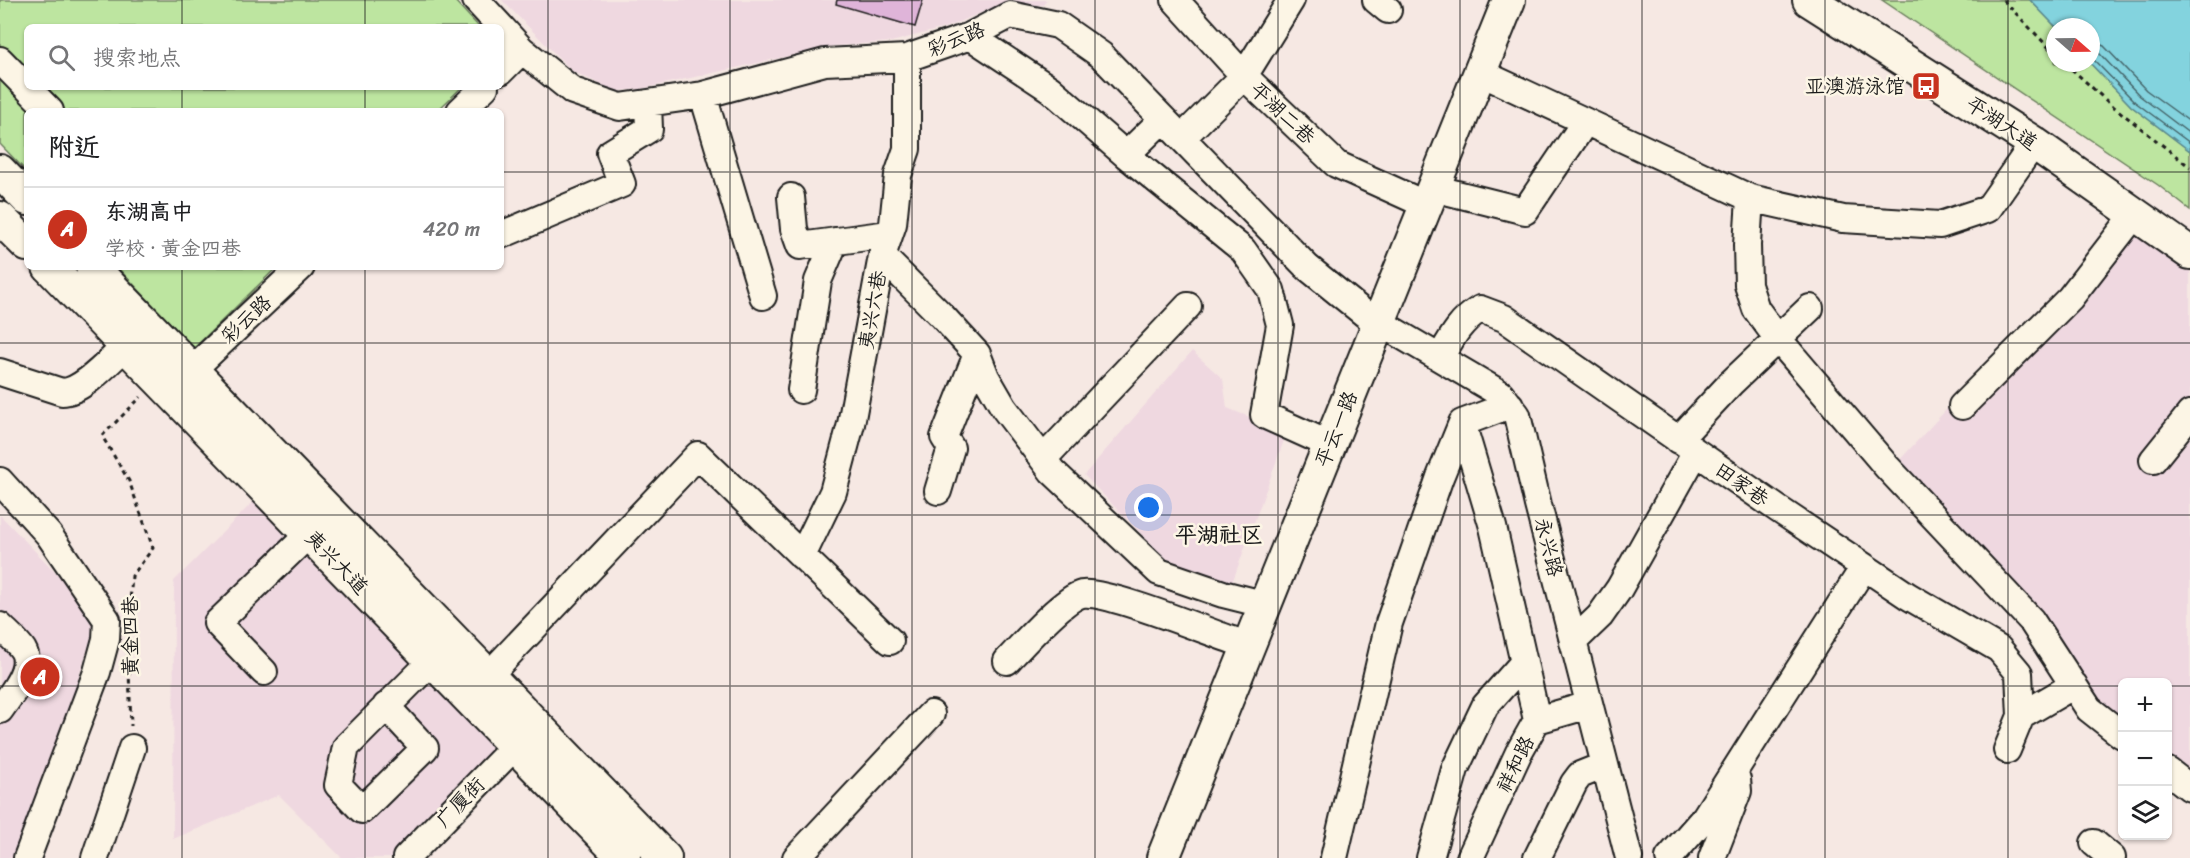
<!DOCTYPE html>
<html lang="zh">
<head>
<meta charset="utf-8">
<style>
	:root { --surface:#fff; --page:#f6f6f6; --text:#202124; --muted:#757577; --line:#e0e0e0; --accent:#c8321e }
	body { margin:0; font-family:Sriracha,"LXGW WenKai TC",sans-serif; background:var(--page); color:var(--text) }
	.controls { position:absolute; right:18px; bottom:18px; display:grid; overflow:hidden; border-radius:9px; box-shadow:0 2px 4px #0004 }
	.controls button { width:54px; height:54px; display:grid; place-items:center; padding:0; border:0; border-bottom:2px solid var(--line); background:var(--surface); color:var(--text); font:30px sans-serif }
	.compass { position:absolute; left:2046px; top:18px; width:54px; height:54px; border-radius:50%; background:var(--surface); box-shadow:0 2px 4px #0004; rotate:110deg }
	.you { position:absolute; left:1149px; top:508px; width:21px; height:21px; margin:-15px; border:4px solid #fff; border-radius:50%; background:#1a73e8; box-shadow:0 0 0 9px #1a73e833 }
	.badge { display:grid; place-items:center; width:39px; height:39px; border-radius:50%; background:var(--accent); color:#fff; font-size:20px; font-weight:700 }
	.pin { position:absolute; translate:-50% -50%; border:3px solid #fff; box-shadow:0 2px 6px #0006 }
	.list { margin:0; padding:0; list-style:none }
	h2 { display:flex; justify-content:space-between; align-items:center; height:78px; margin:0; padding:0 24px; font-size:26px }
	h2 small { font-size:20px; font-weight:400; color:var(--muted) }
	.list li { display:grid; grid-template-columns:39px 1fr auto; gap:18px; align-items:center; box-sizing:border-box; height:84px; padding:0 24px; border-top:2px solid var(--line) }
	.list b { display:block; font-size:22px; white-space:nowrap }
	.list p { margin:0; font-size:20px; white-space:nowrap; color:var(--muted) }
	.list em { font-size:20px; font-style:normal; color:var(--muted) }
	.icon { flex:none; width:33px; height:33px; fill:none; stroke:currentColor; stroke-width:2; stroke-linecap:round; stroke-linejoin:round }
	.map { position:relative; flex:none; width:2190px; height:858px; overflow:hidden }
	.search { position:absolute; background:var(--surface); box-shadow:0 2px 4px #0004; left:24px; top:24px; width:480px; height:66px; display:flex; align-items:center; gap:15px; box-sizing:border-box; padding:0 21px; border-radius:9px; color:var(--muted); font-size:22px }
	.panel { position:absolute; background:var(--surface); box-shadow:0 2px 4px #0004; left:24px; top:108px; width:480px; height:162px; border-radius:9px }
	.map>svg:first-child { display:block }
</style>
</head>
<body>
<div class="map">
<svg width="2190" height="858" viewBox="0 0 2190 858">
	<rect width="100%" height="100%" fill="#f6e8e3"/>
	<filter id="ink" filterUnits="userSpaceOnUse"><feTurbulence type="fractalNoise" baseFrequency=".0167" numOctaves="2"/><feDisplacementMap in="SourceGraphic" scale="12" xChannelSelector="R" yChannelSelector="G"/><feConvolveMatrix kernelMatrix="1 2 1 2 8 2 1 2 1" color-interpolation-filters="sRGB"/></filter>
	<g filter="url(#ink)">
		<path fill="#efd8e0" d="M502 0H1047L1043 5 993 8 944 28 891 42 834 46 641 89 615 91 572 71Z
			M2123 219 2190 269V772L2168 754V682H2122V719L2088 692 1895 465Z
			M1192 351 1223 379 1227 408 1287 432 1232 583 1168 562 1084 475Z
			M257 498 498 750 395 858H342L279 795 173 839 174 581Z
			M0 515 98 616 60 737 15 858H0Z"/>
		<path fill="#bde5a0" stroke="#6c805e" stroke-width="1.5" d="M0 0H454L479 27H27V87H462L437 111H27V172L0 144Z
			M1882 0H2030L2056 27 2055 63H2090L2131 106 2190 151V210L2158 185Z
			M117 267H277L194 348Z"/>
		<path fill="#83d3de" stroke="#5a8a90" stroke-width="1.5" d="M2030 0H2190V151L2131 106 2090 63 2091 27H2056Z"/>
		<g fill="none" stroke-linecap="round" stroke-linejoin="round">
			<path stroke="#45656a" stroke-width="1.5" d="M2091 41 2104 46 2146 90 2190 122
				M2091 50 2100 54 2140 96 2190 134
				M2091 57 2135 102 2190 143"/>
		</g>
		<path fill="#dfb4d9" stroke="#1c1c1c" stroke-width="1.5" d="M837 0H923L915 27 836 4Z"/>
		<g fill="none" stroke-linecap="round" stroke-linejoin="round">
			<g stroke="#1c1c1c" stroke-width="30">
				<path id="minor" d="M476 0 501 27
					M1175 0 1244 76 1336 164 1411 198
					M1376 0 1388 10
					M501 27 522 50 573 91 620 107 703 95 825 62 907 58 970 36 1010 15 1058 25 1101 55 1307 267 1365 314 1501 394 1517 415 1538 505 1629 858
					M970 36 1050 89 1126 155 1243 250 1271 290 1280 325 1264 415 1315 438
					M0 60 50 111
					M501 71 522 50
					M1479 72 1750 198 1843 219 1940 225 1988 209 2034 143
					M703 95 763 296
					M460 111 485 87
					M1182 138 1244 76 1291 0
					M1126 155 1163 119
					M1433 188 1525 211 1585 122
					M791 197 794 229 800 246 889 234
					M1750 198 1747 245 1748 285 1756 309 1778 339 1887 467 2031 620 2089 709 2122 735
					M501 235 622 184 610 153 649 129 648 103
					M882 256 943 317 977 354 986 377 1004 408 1052 471 1159 572 1223 594 1251 601
					M1440 358C1451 339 1460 321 1480 309L1504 318 1778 509 1908 596 1999 649 2019 673 2021 716
					M191 371 301 267
					M0 372 62 392C83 392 111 359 127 345
					M801 390 818 281 835 241
					M1962 406 2070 298 2135 214
					M1462 423 1493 527 1537 720
					M1678 440 1732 382 1810 308
					M1043 459 1188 306
					M2153 460 2190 414
					M0 481 49 535 107 620 106 639 97 672 27 858
					M938 491 951 448 944 437 977 354
					M802 556 833 492 851 424 882 256 893 224 898 175 907 149V58
					M0 626C7 633 18 642 23 650 34 669 10 695 0 710
					M1573 642 1600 616 1619 589 1696 452
					M1007 661C1021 646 1064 598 1082 594 1106 590 1206 631 1235 641
					M264 672 217 623 309 534
					M488 676 698 455 890 641
					M386 706 425 748 362 810 338 785 346 747 432 661
					M2007 750 2021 716 2074 685
					M2168 771 2190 788
					M2094 843 2112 858
					M95 858 132 748
					M406 858 515 746
					M796 858 931 714
					M1334 858 1389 623 1440 477 1462 423 1510 405
					M1430 858 1455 769 1485 706 1524 662
					M1470 858 1519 752 1537 720 1589 705
					M1537 858 1574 783 1580 775 1605 765
					M1669 858 1705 817 1864 567
					M1712 858 1738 791 1737 779 1734 776"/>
			</g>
			<g stroke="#1c1c1c" stroke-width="36">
				<path id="major" d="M1809 0 2034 143 2190 253
					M0 171 27 199
					M0 218 27 245
					M49 267 624 858
					M92 267 665 858
					M1163 858 1509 0"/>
			</g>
			<path stroke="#1c1c1c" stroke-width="3" stroke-dasharray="4.5 4.5" stroke-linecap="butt" d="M2003 0 2055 54
				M2065 63 2109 103 2190 167
				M129 615 132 576 153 548 129 481 102 436 141 397
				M128 643 131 726"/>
			<use href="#minor" stroke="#fcf5e5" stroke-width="26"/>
			<use href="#major" stroke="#fcf5e5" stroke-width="32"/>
		</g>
	</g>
	<path fill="none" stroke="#1c1c1c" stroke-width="1.5" stroke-opacity="0.55" d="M182 0V27M365 0V27M548 0V858M730 0V858M912 0V858M1095 0V858M1278 0V858M1460 0V858M1642 0V858M1825 0V858M2008 0V858M182 87V111M365 87V111M0 172H27M501 172H2190M182 267V858M365 267V858M0 343H2190M0 515H2190M0 686H2122M2168 686H2190"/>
	<defs>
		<g id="bus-square" transform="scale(1.5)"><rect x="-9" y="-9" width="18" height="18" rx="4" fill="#c8321e" stroke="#fcf5e5"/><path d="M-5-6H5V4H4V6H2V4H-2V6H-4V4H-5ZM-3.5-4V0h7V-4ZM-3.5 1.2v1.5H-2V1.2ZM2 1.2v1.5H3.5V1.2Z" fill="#fff"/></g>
	</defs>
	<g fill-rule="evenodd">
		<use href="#bus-square" x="1926" y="86"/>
	</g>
	<g text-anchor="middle" stroke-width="5" stroke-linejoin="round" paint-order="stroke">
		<g font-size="20" fill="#1c1c1c" stroke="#fcf5e5">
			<text transform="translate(956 39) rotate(-22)" y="7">彩云路</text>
			<text transform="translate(1283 113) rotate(43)" y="7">平湖二巷</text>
			<text transform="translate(2002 123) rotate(33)" y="7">平湖大道</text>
			<text transform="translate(872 310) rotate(-80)" y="7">夷兴六巷</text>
			<text transform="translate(246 319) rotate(-43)" y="7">彩云路</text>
			<text transform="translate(1336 429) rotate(-68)" y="7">平云一路</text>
			<text transform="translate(1742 484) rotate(35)" y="7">田家巷</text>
			<text transform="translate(1549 547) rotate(76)" y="7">永兴路</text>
			<text transform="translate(337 562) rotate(46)" y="7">夷兴大道</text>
			<text transform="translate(130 636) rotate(-90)" y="7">黄金四巷</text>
			<text transform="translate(1515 764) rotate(-64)" y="7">祥和路</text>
			<text transform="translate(460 802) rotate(-46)" y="7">广厦街</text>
		</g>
		<g font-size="20" fill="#1c1c1c" stroke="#fcf5e5" text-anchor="end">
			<text x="1905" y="93">亚澳游泳馆</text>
		</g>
		<g font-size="22" font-weight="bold" fill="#1c1c1c" stroke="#fcf5e5">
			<text x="1219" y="542">平湖社区</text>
		</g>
	</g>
</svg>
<div class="controls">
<button>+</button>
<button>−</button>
<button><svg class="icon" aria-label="layers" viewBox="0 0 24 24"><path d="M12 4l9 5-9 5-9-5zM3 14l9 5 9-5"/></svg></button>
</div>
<svg class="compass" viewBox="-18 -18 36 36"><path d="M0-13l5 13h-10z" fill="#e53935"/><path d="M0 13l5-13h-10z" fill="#757577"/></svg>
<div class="you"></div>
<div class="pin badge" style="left:40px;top:677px">A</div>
<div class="search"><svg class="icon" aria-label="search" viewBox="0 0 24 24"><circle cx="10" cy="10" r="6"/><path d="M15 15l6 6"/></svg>搜索地点</div>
<section class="panel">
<h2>附近<small></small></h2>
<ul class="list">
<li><span class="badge">A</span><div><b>东湖高中</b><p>学校 · 黄金四巷</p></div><em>420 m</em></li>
</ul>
</section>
</div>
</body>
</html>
